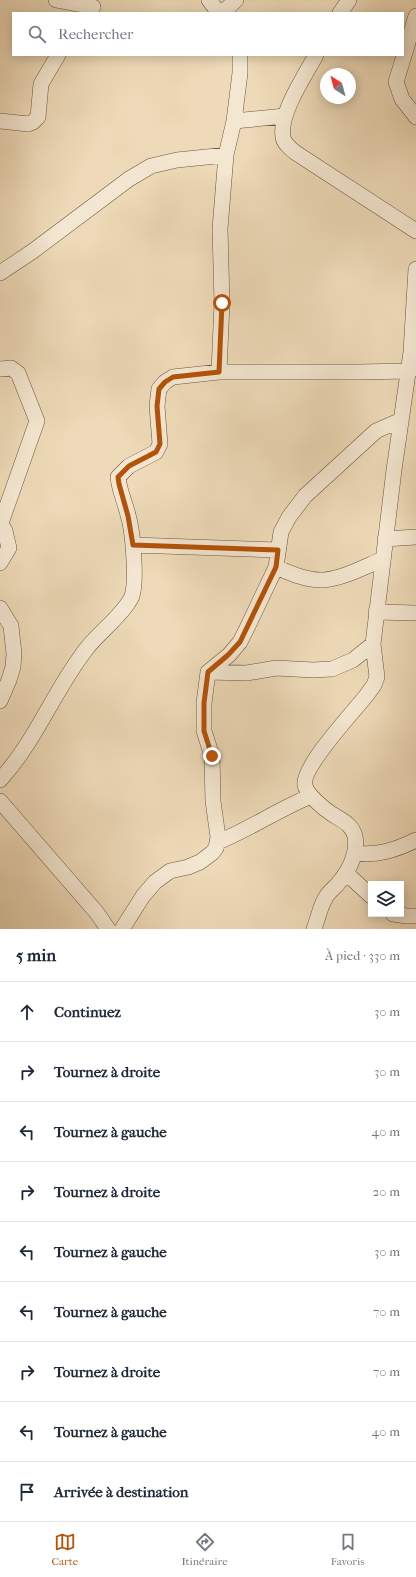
<!DOCTYPE html>
<html lang="fr">
<head>
<meta charset="utf-8">
<style>
	:root { --surface:#fff; --page:#f6f6f7; --text:#1f2937; --muted:#747a83; --line:#e0e1e3; --accent:#b45309 }
	body { margin:0; font-family:"IM FELL French Canon",serif; background:var(--page); color:var(--text) }
	.controls { position:absolute; right:12px; bottom:12px; display:grid; overflow:hidden; border-radius:0px; box-shadow:0 2px 10px #0003 }
	.controls button { width:36px; height:36px; display:grid; place-items:center; padding:0; border:0; border-bottom:1px solid var(--line); background:var(--surface); color:var(--text); font:20px sans-serif }
	.compass { position:absolute; left:320px; top:68px; width:36px; height:36px; border-radius:50%; background:var(--surface); box-shadow:0 2px 10px #0003; rotate:324deg }
	.stop { position:absolute; width:12px; height:12px; margin:-9px; border:3px solid #b45309; border-radius:50%; background:#fff }
	.stop.end { background:#b45309; border-color:#fff; box-shadow:0 1px 4px #0008 }
	.list { margin:0; padding:0; list-style:none }
	h2 { display:flex; justify-content:space-between; align-items:center; height:52px; margin:0; padding:0 16px; font-size:17px }
	h2 small { font-size:13px; font-weight:400; color:var(--muted) }
	.list li { display:grid; grid-template-columns:26px 1fr auto; gap:12px; align-items:center; box-sizing:border-box; height:60px; padding:0 16px; border-top:1px solid var(--line) }
	.list b { display:block; font-size:15px; white-space:nowrap }
	.list em { font-size:13px; font-style:normal; color:var(--muted) }
	.icon { flex:none; width:22px; height:22px; fill:none; stroke:currentColor; stroke-width:2; stroke-linecap:round; stroke-linejoin:round }
	.map { position:relative; flex:none; width:416px; height:929px; overflow:hidden }
	.search { position:absolute; background:var(--surface); box-shadow:0 2px 10px #0003; left:12px; right:12px; top:12px; height:44px; display:flex; align-items:center; gap:10px; box-sizing:border-box; padding:0 14px; border-radius:0px; color:var(--muted); font-size:15px }
	.sheet { height:592px; background:var(--surface) }
	nav { display:flex; justify-content:space-around; align-items:center; box-sizing:border-box; height:56px; border-top:1px solid var(--line); background:var(--surface); font-size:11px; color:var(--muted) }
	nav a { display:grid; justify-items:center; gap:2px }
	nav .on { color:var(--accent) }
	.map>svg:first-child { display:block }
</style>
</head>
<body>
<div class="map">
<svg width="416" height="929" viewBox="0 0 416 929">
	<rect width="100%" height="100%" fill="#eedab8"/>
	<filter id="stains"><feTurbulence type="fractalNoise" baseFrequency=".005" numOctaves="4"/><feColorMatrix values="0 0 0 0 .2 0 0 0 0 .09 0 0 0 0 .02 0 0 0 .5 -.17"/></filter>
	<radialGradient id="worn" r=".72"><stop offset=".6" stop-color="#630" stop-opacity="0"/><stop offset="1" stop-color="#630" stop-opacity=".3"/></radialGradient>
	<g fill="none" stroke-linecap="round" stroke-linejoin="round">
		<g stroke="#68573e" stroke-width="16">
			<path id="minor" d="M56 0 93 7
				M209 0 219 13
				M222 13 236 0
				M340 13 349 0
				M416 16 396 82 402 99 416 117
				M316 55C305 76 279 113 283 137 284 144 291 149 296 153L416 231
				M0 121 28 124 33 122 38 117 41 84 58 55
				M234 121 285 116
				M0 273 33 251 129 179 151 166 177 160 226 155
				M0 369 11 368 18 373 37 421 1 523
				M219 372 222 303 220 229 226 155 234 121 240 73V55
				M0 522 5 531 9 548 0 563
				M385 539 416 537
				M133 545 278 550
				M276 567C290 573 307 581 324 580 344 578 364 567 383 559
				M0 608 11 626 14 654 13 667 9 680 0 701
				M376 612 416 613
				M208 672 247 673 276 668 313 670 332 669 353 660 373 644
				M0 780C36 741 54 690 87 648 99 633 114 622 126 606 128 603 131 599 132 596 137 581 133 531 128 515 125 502 119 490 118 477L129 466 156 452 160 444 157 406 159 389 165 382 173 377 219 372H359L408 371 416 368
				M0 801 97 913 108 929
				M218 842C250 829 279 809 311 796
				M355 853C377 856 396 850 416 840
				M346 873 371 896
				M393 914 407 916H416
				M122 929 143 896 155 882 170 871 188 867 200 862 212 853 216 848 218 837 213 801 212 756 204 731V703L208 672 229 655 240 642 247 628 276 567 281 532 289 517 305 496 376 431 401 420
				M314 929C318 919 320 906 326 897 329 891 336 887 340 881 350 869 358 852 355 836 352 824 341 820 332 814 324 809 306 794 305 785 301 768 354 711 366 696L374 685 377 677 373 644 394 470 411 352 416 269"/>
		</g>
		<use href="#minor" stroke="#f4e7d1" stroke-width="15"/>
	</g>
	<g fill="none" stroke-linecap="round" stroke-linejoin="round">
		<path stroke="#b45309" stroke-width="5" d="M212 756 204 731V703L208 672 228 655 240 642 276 567 278 550 133 545 128 516 119 484 118 477 129 466 156 452 160 444 157 406 159 389 165 382 173 377 219 372 222 303"/>
	</g>
	<rect width="100%" height="100%" filter="url(#stains)"/>
	<rect width="100%" height="100%" fill="url(#worn)"/>
</svg>
<div class="controls">
<button><svg class="icon" aria-label="layers" viewBox="0 0 24 24"><path d="M12 4l9 5-9 5-9-5zM3 14l9 5 9-5"/></svg></button>
</div>
<svg class="compass" viewBox="-18 -18 36 36"><path d="M0-13l5 13h-10z" fill="#e53935"/><path d="M0 13l5-13h-10z" fill="#747a83"/></svg>
<div class="stop" style="left:222px;top:303px"></div>
<div class="stop end" style="left:212px;top:756px"></div>
<div class="search"><svg class="icon" aria-label="search" viewBox="0 0 24 24"><circle cx="10" cy="10" r="6"/><path d="M15 15l6 6"/></svg>Rechercher</div>
</div>
<section class="sheet">
<h2>5 min<small>À pied · 330 m</small></h2>
<ul class="list">
<li><svg class="icon" aria-label="ahead" viewBox="0 0 24 24"><path d="M12 20V5M6 11l6-6 6 6"/></svg><div><b>Continuez</b></div><em>30 m</em></li>
<li><svg class="icon" aria-label="right" viewBox="0 0 24 24"><path d="M7 20v-9h11M14 6l5 5-5 5"/></svg><div><b>Tournez à droite</b></div><em>30 m</em></li>
<li><svg class="icon" aria-label="left" viewBox="0 0 24 24"><path d="M17 20v-9H6M10 6l-5 5 5 5"/></svg><div><b>Tournez à gauche</b></div><em>40 m</em></li>
<li><svg class="icon" aria-label="right" viewBox="0 0 24 24"><path d="M7 20v-9h11M14 6l5 5-5 5"/></svg><div><b>Tournez à droite</b></div><em>20 m</em></li>
<li><svg class="icon" aria-label="left" viewBox="0 0 24 24"><path d="M17 20v-9H6M10 6l-5 5 5 5"/></svg><div><b>Tournez à gauche</b></div><em>30 m</em></li>
<li><svg class="icon" aria-label="left" viewBox="0 0 24 24"><path d="M17 20v-9H6M10 6l-5 5 5 5"/></svg><div><b>Tournez à gauche</b></div><em>70 m</em></li>
<li><svg class="icon" aria-label="right" viewBox="0 0 24 24"><path d="M7 20v-9h11M14 6l5 5-5 5"/></svg><div><b>Tournez à droite</b></div><em>70 m</em></li>
<li><svg class="icon" aria-label="left" viewBox="0 0 24 24"><path d="M17 20v-9H6M10 6l-5 5 5 5"/></svg><div><b>Tournez à gauche</b></div><em>40 m</em></li>
<li><svg class="icon" aria-label="arrive" viewBox="0 0 24 24"><path d="M6 21V4h12l-3 4 3 4H6"/></svg><div><b>Arrivée à destination</b></div></li>
</ul>
</section>
<nav>
<a class="on"><svg class="icon" aria-label="map" viewBox="0 0 24 24"><path d="M3 6l6-2 6 2 6-2v14l-6 2-6-2-6 2zM9 4v14M15 6v14"/></svg>Carte</a>
<a><svg class="icon" aria-label="directions" viewBox="0 0 24 24"><path d="M12 3l9 9-9 9-9-9zM9 14v-3h6M13 9l2 2-2 2"/></svg>Itinéraire</a>
<a><svg class="icon" aria-label="saved" viewBox="0 0 24 24"><path d="M7 4h10v16l-5-4-5 4z"/></svg>Favoris</a>
</nav>
</body>
</html>
